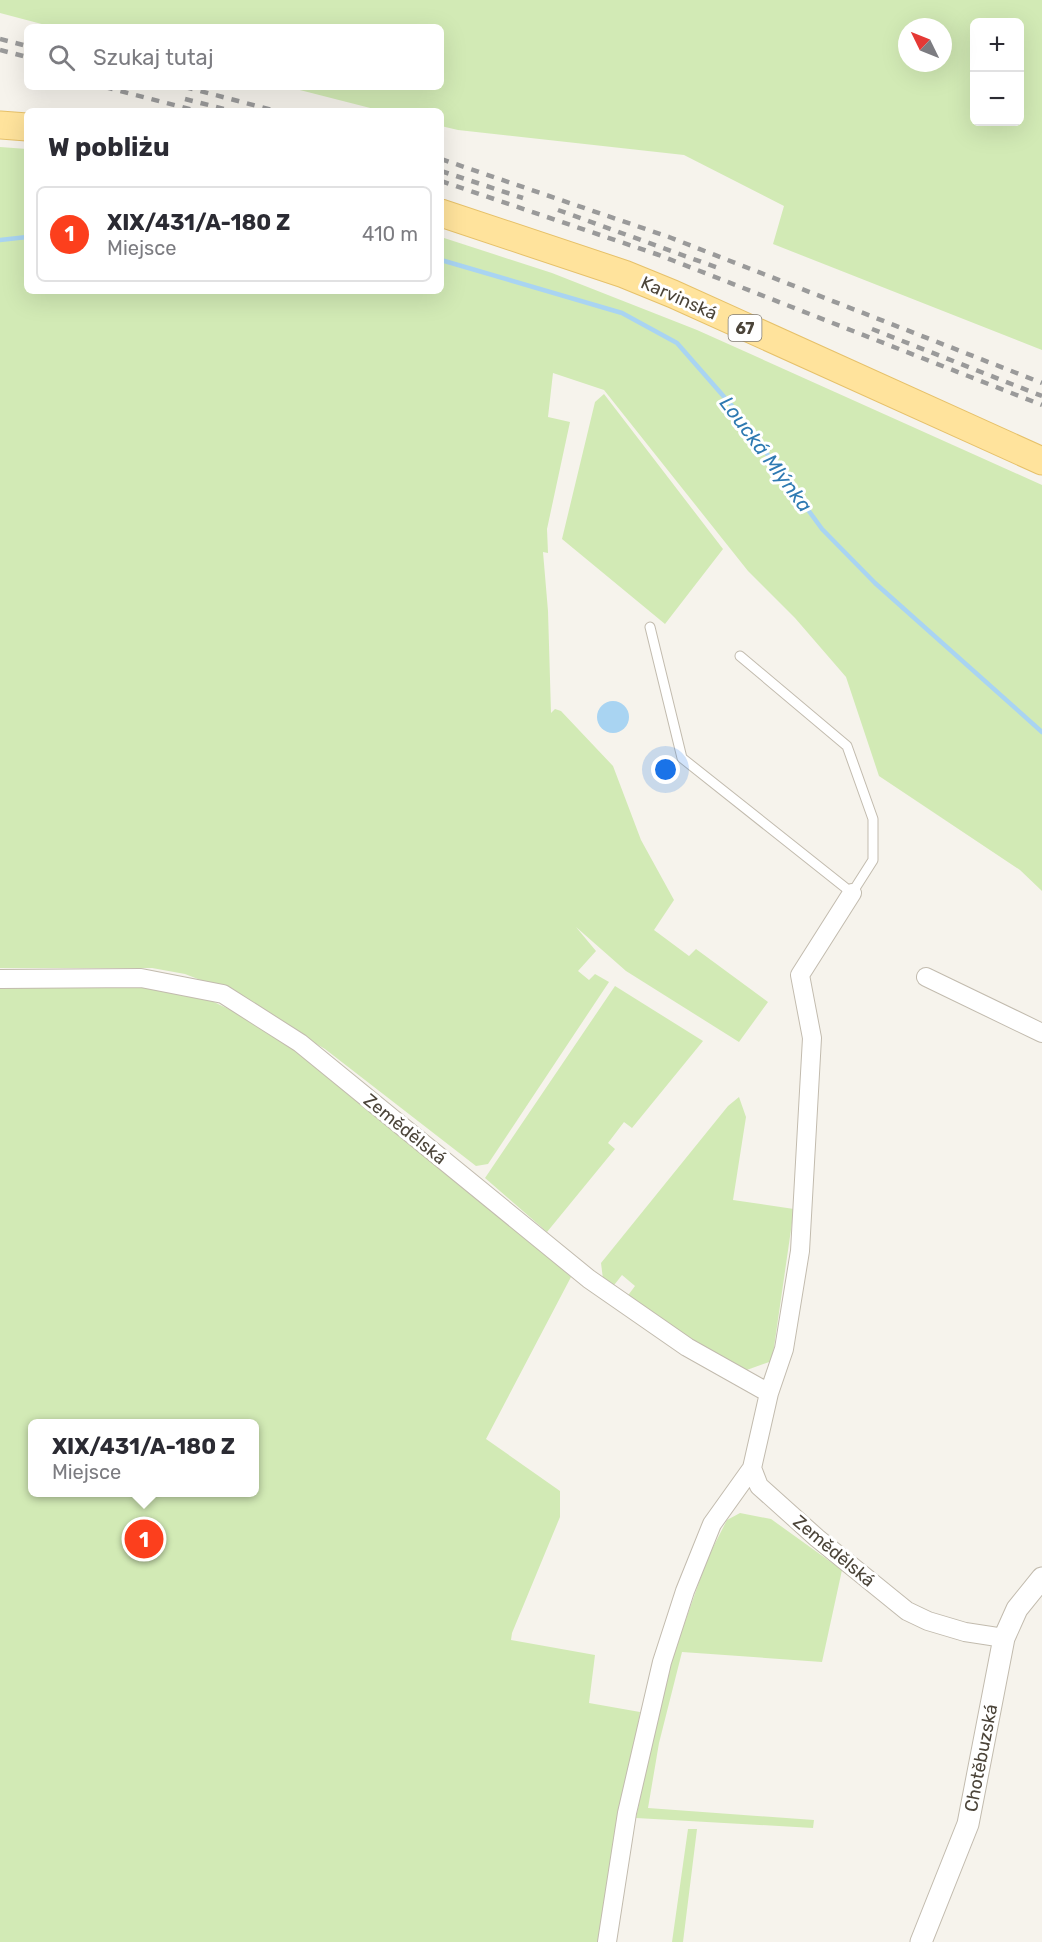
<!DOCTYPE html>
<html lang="pl">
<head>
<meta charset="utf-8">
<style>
	:root { --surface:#fff; --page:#f7f7f7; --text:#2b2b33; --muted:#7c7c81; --line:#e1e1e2; --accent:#fc3f1d }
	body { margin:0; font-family:Rubik,sans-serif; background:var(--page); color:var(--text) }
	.controls { position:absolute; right:18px; top:18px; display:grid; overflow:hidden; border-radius:9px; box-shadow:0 6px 24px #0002 }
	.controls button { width:54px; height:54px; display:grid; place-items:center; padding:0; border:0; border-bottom:2px solid var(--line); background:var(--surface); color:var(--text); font:30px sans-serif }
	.compass { position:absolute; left:898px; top:18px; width:54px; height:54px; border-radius:50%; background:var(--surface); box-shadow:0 6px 24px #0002; rotate:313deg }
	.you { position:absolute; left:666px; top:770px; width:21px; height:21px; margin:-15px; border:4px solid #fff; border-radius:50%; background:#1a73e8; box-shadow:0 0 0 9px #1a73e833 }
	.badge { display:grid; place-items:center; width:39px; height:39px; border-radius:50%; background:var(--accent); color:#fff; font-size:20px; font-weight:700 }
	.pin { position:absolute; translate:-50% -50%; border:3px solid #fff; box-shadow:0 2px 6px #0006 }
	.popup { position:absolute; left:28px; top:1419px; width:231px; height:78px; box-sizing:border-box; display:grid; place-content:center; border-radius:9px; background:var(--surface); filter:drop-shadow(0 2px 4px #0005); font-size:20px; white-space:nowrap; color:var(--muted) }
	.popup b { font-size:22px; color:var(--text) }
	.popup::after { content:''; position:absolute; left:50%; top:100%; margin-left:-12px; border:12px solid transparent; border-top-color:var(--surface) }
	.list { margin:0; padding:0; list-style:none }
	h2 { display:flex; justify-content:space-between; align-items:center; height:78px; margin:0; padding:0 24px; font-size:26px }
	h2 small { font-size:20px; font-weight:400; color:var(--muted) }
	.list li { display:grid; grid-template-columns:39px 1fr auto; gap:18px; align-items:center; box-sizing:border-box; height:96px; margin:0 12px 12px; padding:0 12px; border:2px solid var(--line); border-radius:9px }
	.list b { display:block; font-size:22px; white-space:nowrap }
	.list p { margin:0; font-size:20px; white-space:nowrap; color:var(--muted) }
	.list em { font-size:20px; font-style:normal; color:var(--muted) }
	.icon { flex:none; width:33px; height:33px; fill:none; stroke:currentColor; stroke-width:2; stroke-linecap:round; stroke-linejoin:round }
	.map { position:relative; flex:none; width:1042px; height:1942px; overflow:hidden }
	.search { position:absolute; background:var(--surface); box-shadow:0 6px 24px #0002; left:24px; top:24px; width:420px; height:66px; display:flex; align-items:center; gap:15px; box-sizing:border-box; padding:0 21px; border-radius:9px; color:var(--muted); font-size:22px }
	.panel { position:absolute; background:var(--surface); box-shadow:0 6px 24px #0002; left:24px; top:108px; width:420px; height:186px; border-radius:9px }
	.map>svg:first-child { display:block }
</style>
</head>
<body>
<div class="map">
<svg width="1042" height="1942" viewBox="0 0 1042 1942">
	<rect width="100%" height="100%" fill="#f6f3ec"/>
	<path fill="#d2eab5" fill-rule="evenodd" d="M0 0H1042V350L773 244 784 206 684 155 458 130 441 126V111H382L288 87H441V27H53L0 13ZM974 22H1020V122H974ZM907 27H943V63H907Z
		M0 147 27 149V291H441V237L552 273 697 330 1042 485V891L1020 870 879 776 846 677 795 618 748 571 604 390 553 373 548 417 570 422 547 529 548 553 543 552 548 611 551 713 555 709 561 711 613 766 641 840 674 900 654 930 689 956 696 949 768 1002 739 1042 626 971 576 927 596 951 578 971 589 980 595 974 609 982 488 1164 476 1166 325 1049 216 986 185 974 152 968H0Z
		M604 394 723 549 665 624 562 539 595 402Z
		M0 979H78L195 993 260 1024 436 1156 571 1277 486 1439 560 1491V1517L512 1633 511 1640 595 1655 589 1703 640 1712 603 1942H0ZM33 1424H255V1492H33Z
		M615 986 703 1041 632 1128 624 1122 608 1143 615 1149 547 1232 485 1178Z
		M739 1097 746 1117 733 1200 794 1209 772 1361 744 1371 655 1320 626 1298 635 1286 622 1275 611 1289 603 1279 601 1263 728 1106Z
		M740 1513 771 1519 842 1570 822 1662 682 1652 659 1743 648 1808 814 1820 813 1828 636 1818 664 1685 675 1650 708 1557 727 1520Z
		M688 1829H697L683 1942H672Z"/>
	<path fill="#a9d4f2" d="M597 717a16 16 0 1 1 32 0a16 16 0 1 1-32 0Z"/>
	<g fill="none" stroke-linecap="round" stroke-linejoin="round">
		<path stroke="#a9d4f2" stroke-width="4.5" d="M0 240 27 237
			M441 260 622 313 677 343 733 407 822 529 875 583 1042 732"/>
		<g stroke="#c2bbae" stroke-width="11">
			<path id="service" d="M650 627 682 758 852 893 873 860V819L847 746 740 656"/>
		</g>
		<g stroke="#c2bbae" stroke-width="20">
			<path id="minor" d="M852 893 800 975 812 1038 800 1251 784 1349 769 1393 752 1468 759 1486 817 1538 907 1611 928 1621 965 1632 1004 1638
				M926 977 1042 1033
				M0 979 141 978 223 994 300 1043 589 1279 687 1347 769 1393
				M607 1942 627 1813 662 1662 685 1591 712 1524 752 1468"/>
		</g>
		<g stroke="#c2bbae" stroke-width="23">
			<path id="tertiary" d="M921 1942 968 1824 1004 1638 1017 1609 1042 1578"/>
		</g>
		<g stroke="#e6c16a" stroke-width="29">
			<path id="primary" d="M0 125 27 127
				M441 213 624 274 673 294 1042 461"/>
		</g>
		<use href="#service" stroke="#fff" stroke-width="9"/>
		<use href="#minor" stroke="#fff" stroke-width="18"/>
		<use href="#tertiary" stroke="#fff" stroke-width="21"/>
		<use href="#primary" stroke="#ffe39c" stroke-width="27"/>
		<path stroke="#9a9a9a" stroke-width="4.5" stroke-dasharray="8 8" stroke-linecap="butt" d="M0 39 27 46
			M0 50 27 57
			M105 87 197 111
			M185 87 276 111
			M185 99 232 111
			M441 159 669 237 1042 383
			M441 171 523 198
			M441 181 659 255 1042 405
			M558 210 721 269
			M872 329 1042 396"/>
	</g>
	<g text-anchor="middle" stroke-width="6" stroke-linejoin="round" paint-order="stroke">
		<rect fill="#fff" stroke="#817c74" stroke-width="1.5" x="728.5" y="315" width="33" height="26" rx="4.5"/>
		<g font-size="16" font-weight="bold" fill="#4b4439">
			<text x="745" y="334">67</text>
		</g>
		<g font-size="18" fill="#4b4439" stroke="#fff">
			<text transform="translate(679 298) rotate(24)" y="6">Karvinská</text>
			<text transform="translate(405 1129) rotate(39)" y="6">Zemědělská</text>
			<text transform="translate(834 1551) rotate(40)" y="6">Zemědělská</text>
			<text transform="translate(981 1758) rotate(-79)" y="6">Chotěbuzská</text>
		</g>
		<g font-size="20" font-style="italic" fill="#2e7ab2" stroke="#fff">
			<text transform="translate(766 454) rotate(53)" y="7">Loucká Mlýnka</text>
		</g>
	</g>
</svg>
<div class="controls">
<button>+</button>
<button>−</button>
</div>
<svg class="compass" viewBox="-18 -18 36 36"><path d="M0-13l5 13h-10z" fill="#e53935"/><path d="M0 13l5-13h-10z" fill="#7c7c81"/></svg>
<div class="you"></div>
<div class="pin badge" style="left:144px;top:1539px">1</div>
<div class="popup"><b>XIX/431/A-180 Z</b>Miejsce</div>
<div class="search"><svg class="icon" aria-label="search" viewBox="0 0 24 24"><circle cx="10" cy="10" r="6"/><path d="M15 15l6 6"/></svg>Szukaj tutaj</div>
<section class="panel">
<h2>W pobliżu<small></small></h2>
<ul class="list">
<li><span class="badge">1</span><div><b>XIX/431/A-180 Z</b><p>Miejsce</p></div><em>410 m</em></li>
</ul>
</section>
</div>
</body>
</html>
